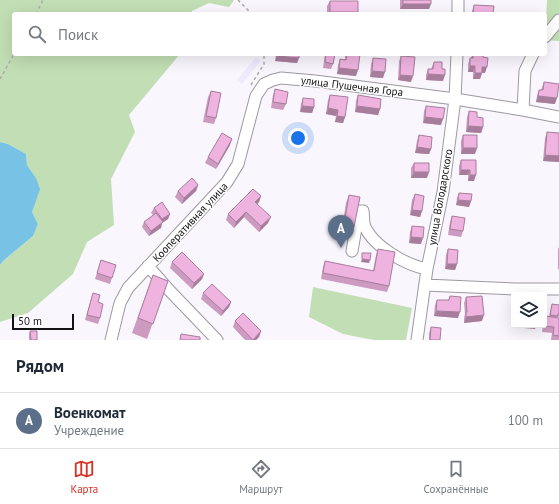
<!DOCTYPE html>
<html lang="ru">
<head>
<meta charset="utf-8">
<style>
	:root { --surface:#fff; --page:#f2f2f3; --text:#1f2937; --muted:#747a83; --line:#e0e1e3; --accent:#d93025 }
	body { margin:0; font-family:"PT Sans",sans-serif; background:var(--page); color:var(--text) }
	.controls { position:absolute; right:12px; bottom:12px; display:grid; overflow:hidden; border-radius:4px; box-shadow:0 4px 16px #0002 }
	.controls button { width:36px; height:36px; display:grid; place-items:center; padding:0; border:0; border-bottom:1px solid var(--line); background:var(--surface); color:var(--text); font:20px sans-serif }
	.scale { position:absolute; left:12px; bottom:10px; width:62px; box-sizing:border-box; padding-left:4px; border:2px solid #131215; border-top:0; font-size:11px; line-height:14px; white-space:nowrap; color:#131215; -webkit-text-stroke:3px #fff; paint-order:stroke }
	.you { position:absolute; left:298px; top:138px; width:14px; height:14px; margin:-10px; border:3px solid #fff; border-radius:50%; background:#1a73e8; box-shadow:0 0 0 6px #1a73e833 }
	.badge { display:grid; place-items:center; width:26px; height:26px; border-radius:50%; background:var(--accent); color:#fff; font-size:13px; font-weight:700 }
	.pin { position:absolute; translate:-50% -33px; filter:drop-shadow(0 1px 2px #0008) }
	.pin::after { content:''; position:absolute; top:21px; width:14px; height:12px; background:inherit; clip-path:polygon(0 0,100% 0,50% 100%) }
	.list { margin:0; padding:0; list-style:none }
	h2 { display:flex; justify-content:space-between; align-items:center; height:52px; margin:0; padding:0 16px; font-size:17px }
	h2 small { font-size:13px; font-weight:400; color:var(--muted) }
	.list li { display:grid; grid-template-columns:26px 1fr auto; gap:12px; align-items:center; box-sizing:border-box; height:56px; padding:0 16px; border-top:1px solid var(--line) }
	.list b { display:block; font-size:15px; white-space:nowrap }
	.list p { margin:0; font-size:13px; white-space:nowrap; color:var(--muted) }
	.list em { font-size:13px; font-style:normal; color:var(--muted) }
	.icon { flex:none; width:22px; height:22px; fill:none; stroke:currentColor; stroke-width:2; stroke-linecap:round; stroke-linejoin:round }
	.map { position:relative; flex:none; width:559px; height:340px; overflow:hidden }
	.search { position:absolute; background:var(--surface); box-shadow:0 4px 16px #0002; left:12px; right:12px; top:12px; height:44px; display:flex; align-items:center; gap:10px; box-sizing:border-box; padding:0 14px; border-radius:4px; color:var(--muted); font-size:15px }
	.sheet { height:108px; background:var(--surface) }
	nav { display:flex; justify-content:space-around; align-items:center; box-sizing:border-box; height:56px; border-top:1px solid var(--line); background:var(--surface); font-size:11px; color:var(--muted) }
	nav a { display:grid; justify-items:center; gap:2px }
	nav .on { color:var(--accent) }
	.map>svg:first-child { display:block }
</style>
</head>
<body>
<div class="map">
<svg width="559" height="340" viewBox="0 0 559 340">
	<rect width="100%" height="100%" fill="#f9f6fd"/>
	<path fill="#efeafc" d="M256 57 261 61 242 84 237 80Z"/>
	<path fill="#c2deb4" d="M0 0H234L229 7 209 3 192 11 191 14H14V54H180L129 115 135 132 111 179 114 225 87 242 73 274 28 313 0 322V265L4 260 33 236 38 224 32 212 36 178 27 165 26 154 8 144 0 142Z
		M547 0H559V41L545 40Z
		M313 287 412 308 406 340H374L343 334 309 317Z"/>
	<path fill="#78c3e5" d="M0 142 8 144 26 154 27 165 36 178 40 189 32 212 38 224 33 236 4 260 0 265Z"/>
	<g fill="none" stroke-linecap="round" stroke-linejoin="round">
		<g stroke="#9c99a0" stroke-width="13">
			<path id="minor" d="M458 14V0
				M545 37 559 20
				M523 110 525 71 533 54
				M352 251 359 211H363C364 216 363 222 365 227 374 247 406 265 427 269
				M148 266 169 290 217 340
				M425 285 515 289H559
				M111 340 120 303 128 288 227 182 238 164 256 96 264 84 273 80 281 78 315 81 455 99 523 110 559 117
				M417 340 427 269 443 192 455 99 457 54"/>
		</g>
		<path stroke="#aba9ae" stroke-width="1.5" stroke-dasharray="3 3" stroke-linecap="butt" d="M238 0 252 14
			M36 14 43 0
			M0 79 14 54
			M251 85 264 64V54"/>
		<use href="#minor" stroke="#fff" stroke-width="11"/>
	</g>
	<path fill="#cd9ac0" d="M400 0H431L429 9H400Z
		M330 1 357 14H327V6Z
		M474 5 493 14H472V11Z
		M276 54H299L297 63 275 61Z
		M325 54H335L333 64 331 69 323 68Z
		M345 54H360L356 76 337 74 338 65 340 59H345Z
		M472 54H483L485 73H482L480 79H473V72H468V64L470 58H471Z
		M401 56 411 82 398 80 399 61Z
		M373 58 383 78 370 77 371 64Z
		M434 62 442 69 443 81 426 80V75L428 69H431Z
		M544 82 555 104 536 102 537 96 539 90H541Z
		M275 89 286 104 283 110 271 108 273 95Z
		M211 91 216 118 214 124 203 122 208 97Z
		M330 95 345 117 343 123 335 122 336 116 326 114 328 100Z
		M358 95 380 109 378 115 355 112 356 101Z
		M303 98 314 107 312 113 300 112 301 104Z
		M426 106 441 125 423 123 424 111Z
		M469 111 477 117 483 127 481 133 466 132 467 117Z
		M547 132 559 133V162L543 161 545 138Z
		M419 135 431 149 429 154 415 153 417 141Z
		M463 135 475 154H461V141Z
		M230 145 216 169 205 163 208 157Z
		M461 160H476L474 181H468V175H459V166Z
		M414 163 427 178H411V168Z
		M198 185 196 191 182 204 175 197 178 191Z
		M459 193 471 201 469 207 456 205 457 198Z
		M415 194 422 211 420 217 410 215 412 200Z
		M349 195 354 227 351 235 341 234 346 203Z
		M261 196 259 202 257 204 268 223 259 232 244 217 234 228 226 220 228 214Z
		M154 208 170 214 168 219 162 223 161 228 149 236 142 227 144 222 153 215 151 213Z
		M452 216 463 231 461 237 448 235 450 222Z
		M412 226 421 244 409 243 410 232Z
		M559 247V269H558V249Z
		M378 249 389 286 387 292 321 279 323 267 325 261 373 271 376 255Z
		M448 249 457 264 455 270 445 269 446 255Z
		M101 260 116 265 110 284 95 279Z
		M172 262 204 274 202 279 192 289 170 268Z
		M153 275 168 281 147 339 132 333Z
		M93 293 98 302 100 318 98 324 85 320 91 299Z
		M203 293 231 302 229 307 221 316 201 299Z
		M450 296 458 318 434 316 435 305 437 300H448Z
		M466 297 482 321 464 323V318L465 314 464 303Z
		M552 304 559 305V317H557V318H559V340H551L552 333 542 332 543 325H544V321L546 316 549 317Z
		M235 321 261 331 259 337 256 340H245L233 327Z
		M431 327 440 340H429V333Z
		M30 331 37 340H29V334Z"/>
	<path fill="#a77d9c" d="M403 4H431L429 9H400Z
		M330 12H358L357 14H329Z
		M277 56 299 58 297 63 275 61Z
		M470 66H475L473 72H468Z
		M482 67H487L485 73H480Z
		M339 68 358 70 356 76 337 74Z
		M372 71 385 72 383 78 370 77Z
		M475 73H482L480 79H473Z
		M428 74 445 75 443 81 426 80Z
		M400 75 413 76 411 82 398 80Z
		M538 96 557 98 555 104 536 102Z
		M302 106 314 107 312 113 300 112Z
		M357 106 380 109 378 115 355 112Z
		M328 108 338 110 336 116 326 114Z
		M337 116 345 117 343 123 335 122Z
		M425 117 443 119 441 125 423 123Z
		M468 126 483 127 481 133 466 132Z
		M232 139 230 145 216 169 218 164Z
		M417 147 431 149 429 154 415 153Z
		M463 148H477L475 154H461Z
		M545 155 559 156V162L543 161Z
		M461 170H470L468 175H459Z
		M414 172H429L427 178H411Z
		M470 175H476L474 181H468Z
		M198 185 196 191 182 204 184 198Z
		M261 196 259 202 253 208 255 202Z
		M458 200 471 201 469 207 456 205Z
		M412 210 422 211 420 217 410 215Z
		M246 212 244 217 234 228 236 222Z
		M170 214 168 219 162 223 161 228 149 236 151 231 160 224 162 219Z
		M271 217 268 223 259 232 261 226Z
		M411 237 423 238 421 244 409 243Z
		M362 259 370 260 369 263 361 262Z
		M447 264H457L455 270 445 269Z
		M204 274 202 279 192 289 194 283Z
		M231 302 229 307 221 316 223 311Z
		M436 311 460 312 458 318 434 316Z
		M484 315 482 321 464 323 466 317Z
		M514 324V325H525L536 326 535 329 513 327Z
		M261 331 259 337 256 340H253Z"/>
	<path fill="#eeb3df" stroke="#a77d9c" d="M403 0H431V4H403Z
		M330 1H358V12H330Z
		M474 5 494 6 493 14H473Z
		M274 13H301V14H274Z
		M277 54H299V58L277 56Z
		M326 54H335L333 64 325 62Z
		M347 54H360L358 70 339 68 340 59 346 60Z
		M473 54H483V57L488 58 487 67H482V73H475V66H470V58H473Z
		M401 56 415 57 413 76 400 75Z
		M373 58 386 59 385 72 372 71Z
		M434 62H442V69H445V75L428 74V69H433Z
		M544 82 559 84 557 98 538 96 539 90H543Z
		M275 89 288 92 286 104 273 102Z
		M211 91 221 93 216 118 206 116Z
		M330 95 348 97 345 117 337 116 338 110 328 108Z
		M358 95 381 99 380 109 357 106Z
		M303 98 314 99V107L302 106Z
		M426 106 445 108 443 119 425 117Z
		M469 111 477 112V117L483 118V127L468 126Z
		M547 132 559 133V156L545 155Z
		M222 133 232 139 218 164 208 157Z
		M419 135 432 137 431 149 417 147Z
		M463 135H477V148H463Z
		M461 160H476V175H470V170H461Z
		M414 163H429V172H414Z
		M192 178 198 185 184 198 178 191Z
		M253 189 261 196 255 202 271 217 261 226 246 212 236 222 228 214Z
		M459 193 472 194 471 201 458 200Z
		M415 194 424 196 422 211 412 210Z
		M349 195 360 197 354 227 344 225Z
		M162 202 170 214 162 219 154 208Z
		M156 213 163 222 151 231 144 222Z
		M452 216 465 218 463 231 450 229Z
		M412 226 424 227 423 238 411 237Z
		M378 249 395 252 389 286 323 273 325 261 374 271Z
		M448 249 458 250 457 264H447Z
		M182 252 204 274 194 283 172 262Z
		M362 253H371L370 260 362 259Z
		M101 260 116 265 112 278 97 273Z
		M153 275 168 281 153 324 138 318Z
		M212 284 231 302 223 311 203 293Z
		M93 293 100 295 98 302 103 304 100 318 87 315Z
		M450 296 461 297 460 312 436 311 437 300H449Z
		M482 296 484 315 466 317V312H467L466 297Z
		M552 304 559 305V314H558L557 316 550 315Z
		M243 313 261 331 253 340 235 321Z
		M546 316 559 318V336L553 335 554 327 544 326Z
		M525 325H536V326Z
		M431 327 441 328 440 340H430Z
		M30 331H37V340H31Z
		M181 334 200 337V340H180Z"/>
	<g text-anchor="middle" stroke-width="3" stroke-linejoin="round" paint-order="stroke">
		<g font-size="11" fill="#131215" stroke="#fff">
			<text transform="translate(352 86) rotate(7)" y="4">улица Пушечная Гора</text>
			<text transform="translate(440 197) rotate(-80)" y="4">улица Володарского</text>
			<text transform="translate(190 222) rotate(-47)" y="4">Кооперативная улица</text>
		</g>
	</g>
</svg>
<div class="controls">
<button><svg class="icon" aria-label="layers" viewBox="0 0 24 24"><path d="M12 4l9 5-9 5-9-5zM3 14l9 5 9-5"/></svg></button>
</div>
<div class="scale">50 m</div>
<div class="you"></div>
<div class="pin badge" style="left:341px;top:248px;background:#5c6f8a">A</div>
<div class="search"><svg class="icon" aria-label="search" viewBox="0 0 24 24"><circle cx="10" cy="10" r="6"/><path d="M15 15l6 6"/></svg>Поиск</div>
</div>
<section class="sheet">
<h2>Рядом<small></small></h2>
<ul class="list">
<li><span class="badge" style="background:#5c6f8a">A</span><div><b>Военкомат</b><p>Учреждение</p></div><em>100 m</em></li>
</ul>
</section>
<nav>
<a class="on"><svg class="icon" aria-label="map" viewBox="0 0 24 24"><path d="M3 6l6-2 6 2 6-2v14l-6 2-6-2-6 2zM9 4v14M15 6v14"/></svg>Карта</a>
<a><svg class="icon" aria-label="directions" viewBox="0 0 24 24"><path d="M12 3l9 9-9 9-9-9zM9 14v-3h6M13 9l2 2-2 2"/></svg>Маршрут</a>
<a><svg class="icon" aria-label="saved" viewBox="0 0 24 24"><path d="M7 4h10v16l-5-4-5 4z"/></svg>Сохранённые</a>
</nav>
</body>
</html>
